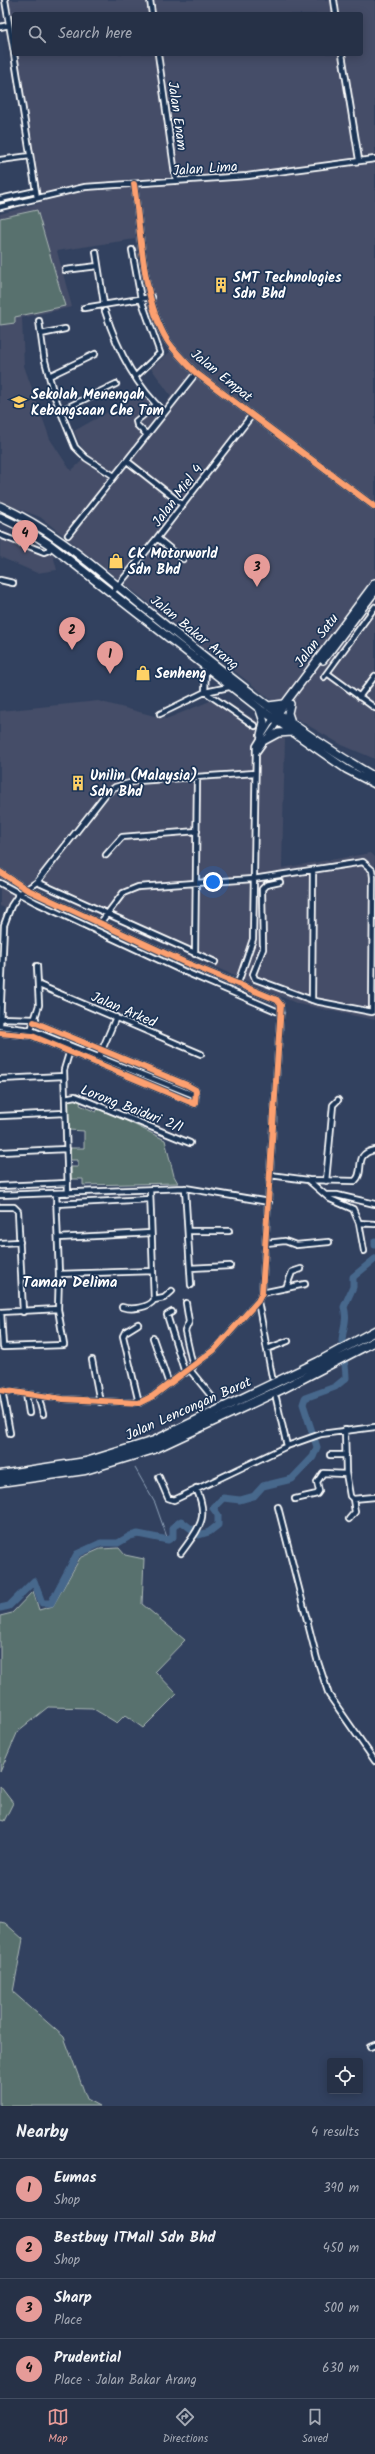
<!DOCTYPE html>
<html lang="en">
<head>
<meta charset="utf-8">
<style>
	:root { --surface:#263147; --page:#2e394e; --text:#f1f3f6; --muted:#a4a9b4; --line:#424c60; --accent:#e69b98 }
	body { margin:0; font-family:Kalam,sans-serif; background:var(--page); color:var(--text) }
	.controls { position:absolute; right:12px; bottom:12px; display:grid; overflow:hidden; border-radius:4px; box-shadow:0 2px 10px #0003 }
	.controls button { width:36px; height:36px; display:grid; place-items:center; padding:0; border:0; border-bottom:1px solid var(--line); background:var(--surface); color:var(--text); font:20px sans-serif }
	.you { position:absolute; left:213px; top:882px; width:14px; height:14px; margin:-10px; border:3px solid #fff; border-radius:50%; background:#1a73e8; box-shadow:0 0 0 6px #1a73e833 }
	.badge { display:grid; place-items:center; width:26px; height:26px; border-radius:50%; background:var(--accent); color:#111; font-size:13px; font-weight:700 }
	.pin { position:absolute; translate:-50% -33px; filter:drop-shadow(0 1px 2px #0008) }
	.pin::after { content:''; position:absolute; top:21px; width:14px; height:12px; background:inherit; clip-path:polygon(0 0,100% 0,50% 100%) }
	.list { margin:0; padding:0; list-style:none }
	h2 { display:flex; justify-content:space-between; align-items:center; height:52px; margin:0; padding:0 16px; font-size:17px }
	h2 small { font-size:13px; font-weight:400; color:var(--muted) }
	.list li { display:grid; grid-template-columns:26px 1fr auto; gap:12px; align-items:center; box-sizing:border-box; height:60px; padding:0 16px; border-top:1px solid var(--line) }
	.list b { display:block; font-size:15px; white-space:nowrap }
	.list p { margin:0; font-size:13px; white-space:nowrap; color:var(--muted) }
	.list em { font-size:13px; font-style:normal; color:var(--muted) }
	.icon { flex:none; width:22px; height:22px; fill:none; stroke:currentColor; stroke-width:2; stroke-linecap:round; stroke-linejoin:round }
	.map { position:relative; flex:none; width:375px; height:2106px; overflow:hidden }
	.search { position:absolute; background:var(--surface); box-shadow:0 2px 10px #0003; left:12px; right:12px; top:12px; height:44px; display:flex; align-items:center; gap:10px; box-sizing:border-box; padding:0 14px; border-radius:4px; color:var(--muted); font-size:15px }
	.sheet { height:292px; background:var(--surface) }
	nav { display:flex; justify-content:space-around; align-items:center; box-sizing:border-box; height:56px; border-top:1px solid var(--line); background:var(--surface); font-size:11px; color:var(--muted) }
	nav a { display:grid; justify-items:center; gap:2px }
	nav .on { color:var(--accent) }
	.map>svg:first-child { display:block }
</style>
</head>
<body>
<div class="map">
<svg width="375" height="2106" viewBox="0 0 375 2106">
	<rect width="100%" height="100%" fill="#32415f"/>
	<filter id="ink" filterUnits="userSpaceOnUse"><feTurbulence type="fractalNoise" baseFrequency=".025" numOctaves="2"/><feDisplacementMap in="SourceGraphic" scale="8" xChannelSelector="R" yChannelSelector="G"/><feConvolveMatrix kernelMatrix="1 2 1 2 8 2 1 2 1" color-interpolation-filters="sRGB"/></filter>
	<g filter="url(#ink)">
		<path fill="#444d67" fill-rule="evenodd" d="M9 0H375V759L342 745 290 715 40 517 0 502V214L40 203 17 54H361V14H14V34ZM135 239 149 308 170 352 151 368 171 396 162 408 147 390 74 431 82 448 89 454 71 471 50 439 24 366 22 318 72 307 57 251Z
			M0 531 52 551 57 570 37 573 0 557Z
			M220 697 285 739 282 868 371 853 375 857V1020L298 1004 25 882 7 909 0 906V711L98 701 166 719Z"/>
		<path fill="#58716e" stroke="#acb8b6" d="M37 210 65 306 15 317V323L0 325V218Z
			M78 1098 81 1100 80 1105 96 1112 99 1107 165 1140 174 1176 178 1183 83 1185V1179H71V1167H78V1160H70V1148H84V1131L69 1130 68 1099Z
			M119 1548 125 1555 144 1559 142 1604 185 1640 155 1671 177 1694 143 1728 125 1715 117 1723 92 1708 48 1707 18 1731 0 1772V1616L12 1613 33 1591 39 1610 53 1606 80 1558 100 1549Z
			M0 1786 13 1803 4 1821 0 1820Z
			M0 1922 5 1923 23 1939 13 1992 64 2037 87 2099 100 2106H0Z"/>
		<g fill="none" stroke-linecap="round" stroke-linejoin="round">
			<path stroke="#91a4ba" stroke-width="1" d="M135 1468 155 1503 168 1540"/>
			<path stroke="#47678c" stroke-width="7" d="M375 1241V1245
				M0 1608 9 1606 34 1581 42 1603H51L77 1554 101 1543H118L130 1536 138 1534 168 1540 173 1537V1527L181 1521 199 1535 209 1532 218 1525V1515L213 1508 223 1498 240 1500 254 1496 263 1486 292 1479 313 1457 317 1447 303 1404 305 1398 335 1387 346 1378C346 1365 342 1353 342 1340 343 1327 348 1320 344 1307L353 1287V1277L375 1259"/>
			<g stroke="#fff" stroke-width="8">
				<path id="minor" d="M5 0 14 53
					M150 0 152 14
					M334 0 336 14
					M0 27 9 25
					M14 54 37 198
					M158 54 176 181
					M342 54 359 160
					M0 160 30 156
					M134 184C141 231 142 299 167 340 175 352 186 363 196 373L375 507
					M0 199 36 191
					M0 207 85 187 247 176 375 159
					M132 250 141 299 160 353 135 377
					M96 252 104 304
					M65 270 98 266
					M84 308 152 297
					M105 311C117 349 135 385 164 412
					M39 321 44 357 54 395 75 447 86 458 114 476
					M41 334 65 329
					M49 376 95 354
					M60 411 116 384
					M147 435 137 425 136 421 156 405
					M127 461 183 505
					M0 535 44 552 49 550 50 545
					M68 535 196 373
					M157 538 183 559
					M0 580 13 583
					M111 594 157 538 252 415
					M327 673 375 708
					M324 677 375 607
					M205 692 255 726
					M205 692 206 667
					M359 697 375 676
					M160 714 205 692 229 687
					M256 753 278 722
					M106 855 122 837 197 831
					M0 872 26 889 184 962 277 1000 281 1005 262 1293 258 1301 214 1350 153 1396 139 1403 63 1399 0 1390
					M37 882 215 962
					M0 883 35 902 183 971 281 1013
					M101 922 123 893 138 887 253 879 363 862 372 870 373 877 372 1012 315 1001 255 979 253 974 263 949 262 889 266 885 280 882
					M195 954 197 778
					M238 983 253 939 256 746 273 718
					M39 985 201 1054
					M312 1000 313 870
					M0 1018 36 1019
					M0 1026 4 925 11 906 19 894 37 882 105 795 115 787 137 781 255 773
					M0 1026 31 1030 196 1096
					M31 1030 39 1005 37 966
					M0 1033 32 1036 195 1104 196 1090 187 1085 34 1022
					M99 1057 116 1017
					M0 1079 64 1076
					M65 1098 75 1096 190 1143
					M0 1116 65 1113
					M0 1152 67 1149
					M270 1175 308 1180 355 1181C366 1171 352 1154 375 1150
					M308 1180 330 1199 353 1209 359 1223 364 1251
					M326 1181 333 1105 338 1100
					M0 1186 68 1183
					M185 1188 191 1285
					M68 1193 64 1070 70 1050
					M0 1195 185 1188 269 1202
					M326 1195H337L375 1204
					M56 1204 150 1199
					M0 1207H14L18 1211 23 1312
					M359 1223 375 1224
					M189 1231H229
					M58 1238 151 1233
					M0 1243 20 1242
					M266 1243 285 1241 296 1245 329 1242
					M190 1268 230 1266
					M59 1274 153 1271
					M286 1288 292 1272 301 1269
					M262 1293 305 1284
					M154 1300 164 1298 172 1291
					M258 1301 272 1377
					M186 1303 189 1322 185 1331 193 1367
					M122 1307C131 1310 149 1308 154 1300L150 1190
					M0 1312 58 1309
					M1 1312 3 1347 64 1345 58 1309 59 1274 56 1193
					M172 1312 167 1315 185 1373
					M138 1324 125 1332 123 1336 139 1403
					M153 1338 169 1384
					M267 1349 288 1341
					M92 1360 100 1402
					M190 1370 212 1397
					M2 1390 10 1433
					M26 1394 29 1413
					M38 1395 43 1414
					M276 1398 287 1446 321 1434 375 1427
					M345 1430 346 1473 350 1496 353 1499 375 1497
					M330 1455H346
					M159 1477 168 1498 174 1500 287 1446
					M295 1499 317 1494 319 1491 317 1482 323 1473 346 1474
					M278 1507 317 1659 329 1695 375 1761
					M349 1519 355 1512 353 1499
					M181 1553C199 1528 210 1519 196 1488
					M370 2047 375 2045"/>
			</g>
			<g stroke="#fff" stroke-width="10">
				<path id="secondary" d="M323 660 375 591
					M275 717 375 583"/>
			</g>
			<g stroke="#fff" stroke-width="10">
				<path id="primary" d="M0 506C55 530 102 574 148 611 221 670 293 730 375 777
					M0 517 25 529 50 545 260 709 346 769 375 784
					M290 704 288 713 291 722
					M268 706 284 704
					M260 710 264 722 261 735
					M265 740 278 733 292 732"/>
			</g>
			<g stroke="#fff" stroke-width="11">
				<path id="trunk" d="M0 1475 86 1462 154 1441 318 1362 375 1331
					M0 1482 85 1470 154 1449 282 1389 375 1341"/>
			</g>
			<use href="#minor" stroke="#1d3557" stroke-width="4.5"/>
			<use href="#secondary" stroke="#1d3557" stroke-width="7"/>
			<use href="#primary" stroke="#1d3557" stroke-width="7"/>
			<use href="#trunk" stroke="#1d3557" stroke-width="8"/>
			<g stroke="#1d3557" stroke-width="8">
				<path id="cycleway" d="M134 184C141 231 142 299 167 340 175 352 186 363 196 373L375 507
					M0 872 26 889 184 962 277 1000 281 1005 262 1293 258 1301 214 1350 153 1396 139 1403 63 1399 0 1390
					M0 1033 32 1036 195 1104 196 1090 187 1085 34 1022"/>
			</g>
			<use href="#cycleway" stroke="#fca06f" stroke-width="6"/>
		</g>
	</g>
	<defs>
		<g id="building-bare" transform="scale(1.2)"><path d="M-4-6H4V6H1V3H-1V6H-4ZM-2.5-4.3h1.7v1.8h-1.7ZM.8-4.3h1.7v1.8H.8ZM-2.5-1h1.7V.8h-1.7ZM.8-1h1.7V.8H.8Z" fill="#ffd166" stroke="#1d3557" stroke-width="2.5" paint-order="stroke"/></g>
		<g id="school-bare" transform="scale(1.2)"><path d="M0-5L7-2L0 1L-7-2ZM-4 1L0 2.5L4 1V4Q0 6-4 4Z" fill="#ffd166" stroke="#1d3557" stroke-width="2.5" paint-order="stroke"/></g>
		<g id="shop-bare" transform="scale(1.2)"><path d="M-5-2.5h2.3a2.7 3.5 0 0 1 5.4 0H5L5.5 6h-11ZM-1.5-2.5h3a1.5 2.3 0 0 0-3 0Z" fill="#ffd166" stroke="#1d3557" stroke-width="2.5" paint-order="stroke"/></g>
	</defs>
	<g fill-rule="evenodd">
		<use href="#building-bare" x="221" y="285"/>
		<use href="#school-bare" x="19" y="402"/>
		<use href="#shop-bare" x="116" y="561"/>
		<use href="#shop-bare" x="143" y="673"/>
		<use href="#building-bare" x="78" y="783"/>
	</g>
	<g text-anchor="middle" stroke-width="3.5" stroke-linejoin="round" paint-order="stroke">
		<g font-size="14" fill="#fff" stroke="#1d3557">
			<text transform="translate(178 116) rotate(82)" y="5">Jalan Enam</text>
			<text transform="translate(205 168) rotate(-4)" y="5">Jalan Lima</text>
			<text transform="translate(222 375) rotate(39)" y="5">Jalan Empat</text>
			<text transform="translate(177 495) rotate(-53)" y="5">Jalan Miel 4</text>
			<text transform="translate(195 632) rotate(39)" y="5">Jalan Bakar Arang</text>
			<text transform="translate(316 640) rotate(-53)" y="5">Jalan Satu</text>
			<text transform="translate(124 1009) rotate(23)" y="5">Jalan Arked</text>
			<text transform="translate(132 1108) rotate(21)" y="5">Lorong Baiduri 2/1</text>
			<text transform="translate(188 1408) rotate(-24)" y="5">Jalan Lencongan Barat</text>
		</g>
		<g font-size="14" font-weight="bold" fill="#fff" stroke="#1d3557" text-anchor="start">
			<text x="233" y="282">SMT Technologies<tspan x="233" dy="16">Sdn Bhd</tspan></text>
			<text x="31" y="399">Sekolah Menengah<tspan x="31" dy="16">Kebangsaan Che Tom</tspan></text>
			<text x="128" y="558">CK Motorworld<tspan x="128" dy="16">Sdn Bhd</tspan></text>
			<text x="155" y="678">Senheng</text>
			<text x="90" y="780">Unilin (Malaysia)<tspan x="90" dy="16">Sdn Bhd</tspan></text>
		</g>
		<g font-size="15" font-weight="bold" fill="#fff" stroke="#1d3557">
			<text x="70" y="1287">Taman Delima</text>
		</g>
	</g>
</svg>
<div class="controls">
<button><svg class="icon" aria-label="locate" viewBox="0 0 24 24"><circle cx="12" cy="12" r="6"/><path d="M12 2v4M12 18v4M2 12h4M18 12h4"/></svg></button>
</div>
<div class="you"></div>
<div class="pin badge" style="left:110px;top:674px">1</div>
<div class="pin badge" style="left:72px;top:650px">2</div>
<div class="pin badge" style="left:257px;top:587px">3</div>
<div class="pin badge" style="left:25px;top:553px">4</div>
<div class="search"><svg class="icon" aria-label="search" viewBox="0 0 24 24"><circle cx="10" cy="10" r="6"/><path d="M15 15l6 6"/></svg>Search here</div>
</div>
<section class="sheet">
<h2>Nearby<small>4 results</small></h2>
<ul class="list">
<li><span class="badge">1</span><div><b>Eumas</b><p>Shop</p></div><em>390 m</em></li>
<li><span class="badge">2</span><div><b>Bestbuy ITMall Sdn Bhd</b><p>Shop</p></div><em>450 m</em></li>
<li><span class="badge">3</span><div><b>Sharp</b><p>Place</p></div><em>500 m</em></li>
<li><span class="badge">4</span><div><b>Prudential</b><p>Place · Jalan Bakar Arang</p></div><em>630 m</em></li>
</ul>
</section>
<nav>
<a class="on"><svg class="icon" aria-label="map" viewBox="0 0 24 24"><path d="M3 6l6-2 6 2 6-2v14l-6 2-6-2-6 2zM9 4v14M15 6v14"/></svg>Map</a>
<a><svg class="icon" aria-label="directions" viewBox="0 0 24 24"><path d="M12 3l9 9-9 9-9-9zM9 14v-3h6M13 9l2 2-2 2"/></svg>Directions</a>
<a><svg class="icon" aria-label="saved" viewBox="0 0 24 24"><path d="M7 4h10v16l-5-4-5 4z"/></svg>Saved</a>
</nav>
</body>
</html>
